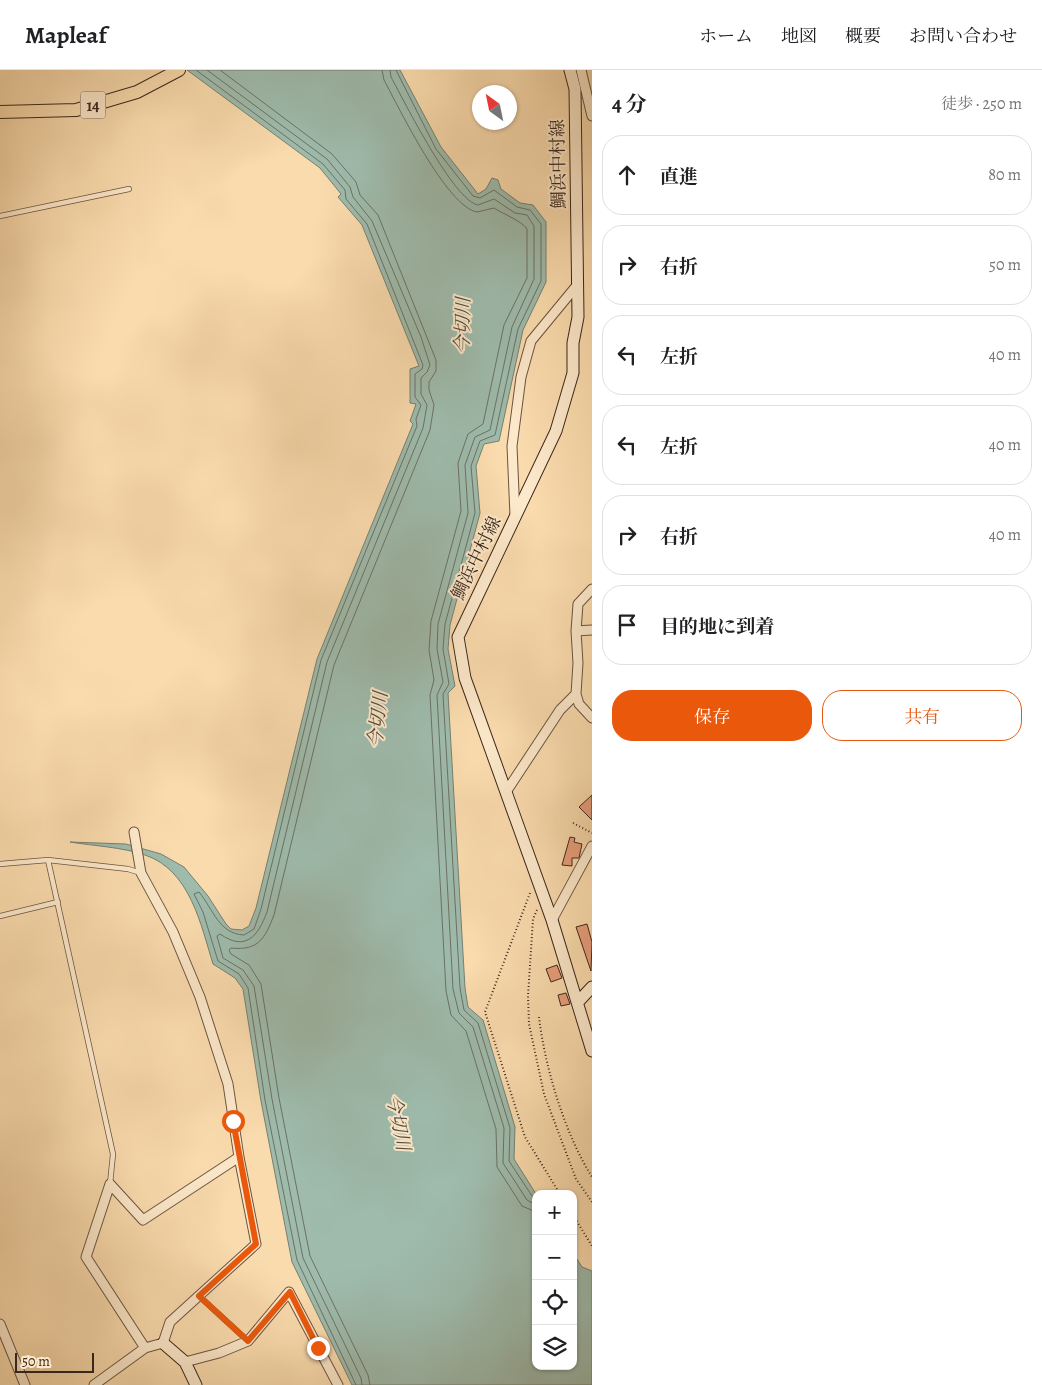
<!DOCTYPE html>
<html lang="ja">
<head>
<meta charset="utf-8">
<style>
	:root { --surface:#fff; --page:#f2f2f2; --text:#202124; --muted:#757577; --line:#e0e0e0; --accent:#ea580c }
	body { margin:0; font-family:Alegreya,"Noto Serif JP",serif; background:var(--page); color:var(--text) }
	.controls { position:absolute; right:15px; bottom:15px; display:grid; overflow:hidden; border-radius:10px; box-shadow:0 1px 4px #0004 }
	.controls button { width:45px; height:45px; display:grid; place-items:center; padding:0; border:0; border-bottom:1px solid var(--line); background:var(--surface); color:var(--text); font:25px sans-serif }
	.compass { position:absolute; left:472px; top:15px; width:45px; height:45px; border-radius:50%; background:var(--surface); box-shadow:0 1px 4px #0004; rotate:327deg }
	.scale { position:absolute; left:15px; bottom:12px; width:79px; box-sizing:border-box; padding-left:5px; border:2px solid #3b271c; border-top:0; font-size:14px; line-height:18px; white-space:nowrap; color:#3b271c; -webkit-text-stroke:4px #fce8ca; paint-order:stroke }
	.stop { position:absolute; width:15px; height:15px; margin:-11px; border:4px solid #ea580c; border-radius:50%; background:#fff }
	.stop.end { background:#ea580c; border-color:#fff; box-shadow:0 1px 5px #0008 }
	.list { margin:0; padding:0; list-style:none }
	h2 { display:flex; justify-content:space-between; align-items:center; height:65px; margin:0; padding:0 20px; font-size:21px }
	h2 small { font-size:16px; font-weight:400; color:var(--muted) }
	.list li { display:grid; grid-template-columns:32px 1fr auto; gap:15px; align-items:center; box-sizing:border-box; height:80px; margin:0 10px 10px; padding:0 10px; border:1px solid var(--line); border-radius:20px }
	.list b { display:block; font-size:19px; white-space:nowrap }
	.list em { font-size:16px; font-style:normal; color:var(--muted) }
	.actions { display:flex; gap:10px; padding:15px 20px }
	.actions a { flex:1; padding:11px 0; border:1px solid var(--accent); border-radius:20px; text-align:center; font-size:18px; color:var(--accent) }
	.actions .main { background:var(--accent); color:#fff }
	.icon { flex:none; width:28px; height:28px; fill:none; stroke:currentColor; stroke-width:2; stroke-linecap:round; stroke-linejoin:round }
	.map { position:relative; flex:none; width:592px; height:1315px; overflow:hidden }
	header { display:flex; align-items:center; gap:30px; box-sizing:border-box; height:70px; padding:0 25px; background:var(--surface); border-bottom:1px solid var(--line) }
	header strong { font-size:24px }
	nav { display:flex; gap:28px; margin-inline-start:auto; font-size:18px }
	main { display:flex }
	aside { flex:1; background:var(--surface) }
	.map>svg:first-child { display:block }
</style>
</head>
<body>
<header>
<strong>Mapleaf</strong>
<nav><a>ホーム</a><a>地図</a><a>概要</a><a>お問い合わせ</a></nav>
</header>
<main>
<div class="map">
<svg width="592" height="1315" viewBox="0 0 592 1315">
	<rect width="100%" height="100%" fill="#fadbad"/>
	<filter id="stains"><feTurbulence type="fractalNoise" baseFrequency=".004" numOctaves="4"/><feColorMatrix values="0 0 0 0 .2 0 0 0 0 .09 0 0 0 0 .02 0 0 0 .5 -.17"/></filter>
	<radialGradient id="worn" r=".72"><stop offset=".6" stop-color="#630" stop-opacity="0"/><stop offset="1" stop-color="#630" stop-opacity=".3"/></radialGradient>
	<path fill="#9ebbac" stroke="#768072" d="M187 0H400L441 77 478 124 486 119 492 108 498 110 501 119 520 133 533 135 546 152V212L523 260 499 371 484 374 476 396 480 443 450 555 448 579 455 616 448 623 465 918 468 937 483 950 515 1057 514 1089 536 1124V1296H573V1183L582 1197 592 1201V1315H352L292 1192 261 1031 243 919 235 908 213 894C201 855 190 800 145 785 122 777 94 776 70 772L126 774 161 784 184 797 208 826 226 854 231 859 242 860 249 856 256 838 317 589 413 354 410 351 416 334 410 333V299L419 296 362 155 338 127 341 124 320 98Z"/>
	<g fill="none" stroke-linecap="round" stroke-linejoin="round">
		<path stroke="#6c7164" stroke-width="1" d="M196 0 323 94 345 120 346 129 367 154 423 295 422 299 415 304V327L421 335 416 349 417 356 321 590 261 839 254 859 244 865C219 864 213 839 199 822L194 824 203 842 218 891 239 904 248 918 265 1030 297 1190 356 1315
			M207 0 327 89 350 117 353 127 372 151 421 267 430 295 427 302 421 308V324L427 335 423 358 327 592 267 842C258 866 246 882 220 864L217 866 223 888 243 900 254 916 272 1029 303 1188 361 1308 362 1315
			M220 0 332 84 356 112 360 125 378 145 436 290V301L429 312V320L434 335 430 360 334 595 274 845C265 868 259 881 231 878L229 880 231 884 249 895 261 914 279 1028 310 1186 368 1305 370 1315
			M382 0 384 10C399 38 447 137 477 142L494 138C503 144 522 151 527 159V208L504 255 483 354 468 364 458 393 461 441 431 551 429 580 434 610 430 625 446 921 451 945 466 961 496 1059 497 1097 522 1136 536 1142
			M390 0 391 7C404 31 454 131 478 135L494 129 515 143 527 145 534 156V209L512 257 490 360 475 367 465 395 468 443 438 554 437 579 443 612 437 625 453 919 459 943 473 957 504 1058 503 1093 527 1130 536 1135
			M396 0 436 79 473 126 480 128 494 120 517 137 530 140 541 154V211L518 259 495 365 480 371 471 396 475 443 445 554 443 579 449 614 443 624 460 918 464 940 478 953 510 1058 509 1091 532 1126 536 1129"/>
	</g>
	<path fill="#e99e7b" stroke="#3b271c" d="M592 725V750L579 737Z
		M570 767 575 768 574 772 582 774 579 788H572V796L562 795Z
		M587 854 592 872 591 901 576 857Z
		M557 895 562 908 551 912 546 899Z
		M566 923 570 934 561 936 558 925Z"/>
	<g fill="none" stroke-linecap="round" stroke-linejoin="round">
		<g stroke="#6b5440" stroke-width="6">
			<path id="lane" d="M0 146 129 119
				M48 790 128 799 141 803
				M0 794 48 790 113 1084 110 1114
				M0 846 58 832
				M199 1226 248 1271"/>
		</g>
		<g stroke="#6b5440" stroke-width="11">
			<path id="street" d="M581 0 592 46
				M515 446 512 376 521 307 531 271 578 214
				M576 561 578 534 592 519
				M576 624 578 593 576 561 592 560
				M506 722 560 640 576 624 579 634 592 648
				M552 850 592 776
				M0 1254 25 1315
				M145 1278 86 1187 110 1114 143 1150 239 1087
				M185 1292 219 1283 248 1271 289 1222 338 1315
				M94 1315 145 1278 163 1273 170 1252 256 1174 239 1087 228 1014 200 927 173 862 141 803 134 762"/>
		</g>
		<g stroke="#3b271c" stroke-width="13">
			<path id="secondary" d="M570 0 575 19 578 247 573 273V303L556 361 458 567 465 608 552 850 592 981
				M578 932 592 917
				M163 1273 185 1292 196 1315"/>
		</g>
		<g stroke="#3b271c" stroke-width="14">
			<path id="primary" d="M0 42 76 40 137 22 179 0"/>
		</g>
		<path stroke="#3b271c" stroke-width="2" stroke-dasharray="1 2.5" stroke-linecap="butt" d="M573 753 592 763
			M530 823 485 942 525 1067 560 1124
			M537 840 533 849 528 926 529 954 544 1024 576 1109 592 1132
			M539 947C545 998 565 1064 592 1107
			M573 1145 592 1176"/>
		<use href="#lane" stroke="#fce8ca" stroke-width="4.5"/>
		<use href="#street" stroke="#fce8ca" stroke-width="9"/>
		<use href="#secondary" stroke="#fce8ca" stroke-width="11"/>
		<use href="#primary" stroke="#fadbad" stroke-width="12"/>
	</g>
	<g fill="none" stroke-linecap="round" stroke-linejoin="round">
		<path stroke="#ea580c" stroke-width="6" d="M233 1051 256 1174 199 1226 248 1271 290 1222 318 1278"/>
	</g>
	<g text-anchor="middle" stroke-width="4" stroke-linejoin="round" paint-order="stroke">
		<rect fill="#fce8ca" stroke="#756150" stroke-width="1" x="80.5" y="21.5" width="25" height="27" rx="4"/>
		<g font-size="16" font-weight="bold" fill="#3b271c">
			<text x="93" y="41">14</text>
		</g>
		<g font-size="18" fill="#3b271c" stroke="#fce8ca">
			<text transform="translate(558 94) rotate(-91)" y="6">鯛浜中村線</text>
			<text transform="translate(476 488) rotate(-64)" y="6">鯛浜中村線</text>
		</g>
		<g font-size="19" font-style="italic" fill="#544c40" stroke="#fce8ca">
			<text transform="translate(462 256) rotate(-89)" y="7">今切川</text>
			<text transform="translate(377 650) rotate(-84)" y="7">今切川</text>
			<text transform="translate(399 1052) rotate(79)" y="7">今切川</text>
		</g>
	</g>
	<rect width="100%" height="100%" filter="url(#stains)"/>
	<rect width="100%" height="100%" fill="url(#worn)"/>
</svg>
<div class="controls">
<button>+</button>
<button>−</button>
<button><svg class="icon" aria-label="locate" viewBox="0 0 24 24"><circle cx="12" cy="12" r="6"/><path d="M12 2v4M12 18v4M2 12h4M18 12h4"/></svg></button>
<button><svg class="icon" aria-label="layers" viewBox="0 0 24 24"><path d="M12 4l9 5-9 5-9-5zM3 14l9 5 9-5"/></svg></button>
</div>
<svg class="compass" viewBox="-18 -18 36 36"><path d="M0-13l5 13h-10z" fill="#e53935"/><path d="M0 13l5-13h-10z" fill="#757577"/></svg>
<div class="scale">50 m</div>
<div class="stop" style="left:233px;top:1051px"></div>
<div class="stop end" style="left:318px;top:1278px"></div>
</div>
<aside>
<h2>4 分<small>徒歩 · 250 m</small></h2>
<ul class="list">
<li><svg class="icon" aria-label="ahead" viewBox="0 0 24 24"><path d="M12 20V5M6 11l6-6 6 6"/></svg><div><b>直進</b></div><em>80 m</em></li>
<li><svg class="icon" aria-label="right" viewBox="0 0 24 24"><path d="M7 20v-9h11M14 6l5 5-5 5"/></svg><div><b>右折</b></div><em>50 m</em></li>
<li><svg class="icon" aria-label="left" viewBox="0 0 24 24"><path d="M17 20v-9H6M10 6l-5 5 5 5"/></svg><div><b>左折</b></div><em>40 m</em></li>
<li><svg class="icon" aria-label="left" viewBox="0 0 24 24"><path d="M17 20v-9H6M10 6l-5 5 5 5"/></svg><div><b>左折</b></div><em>40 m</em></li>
<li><svg class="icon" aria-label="right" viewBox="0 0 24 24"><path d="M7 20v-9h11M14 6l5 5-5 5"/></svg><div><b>右折</b></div><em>40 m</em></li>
<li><svg class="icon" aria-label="arrive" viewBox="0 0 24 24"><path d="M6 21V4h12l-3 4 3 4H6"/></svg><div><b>目的地に到着</b></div></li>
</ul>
<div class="actions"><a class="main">保存</a><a>共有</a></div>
</aside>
</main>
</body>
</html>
